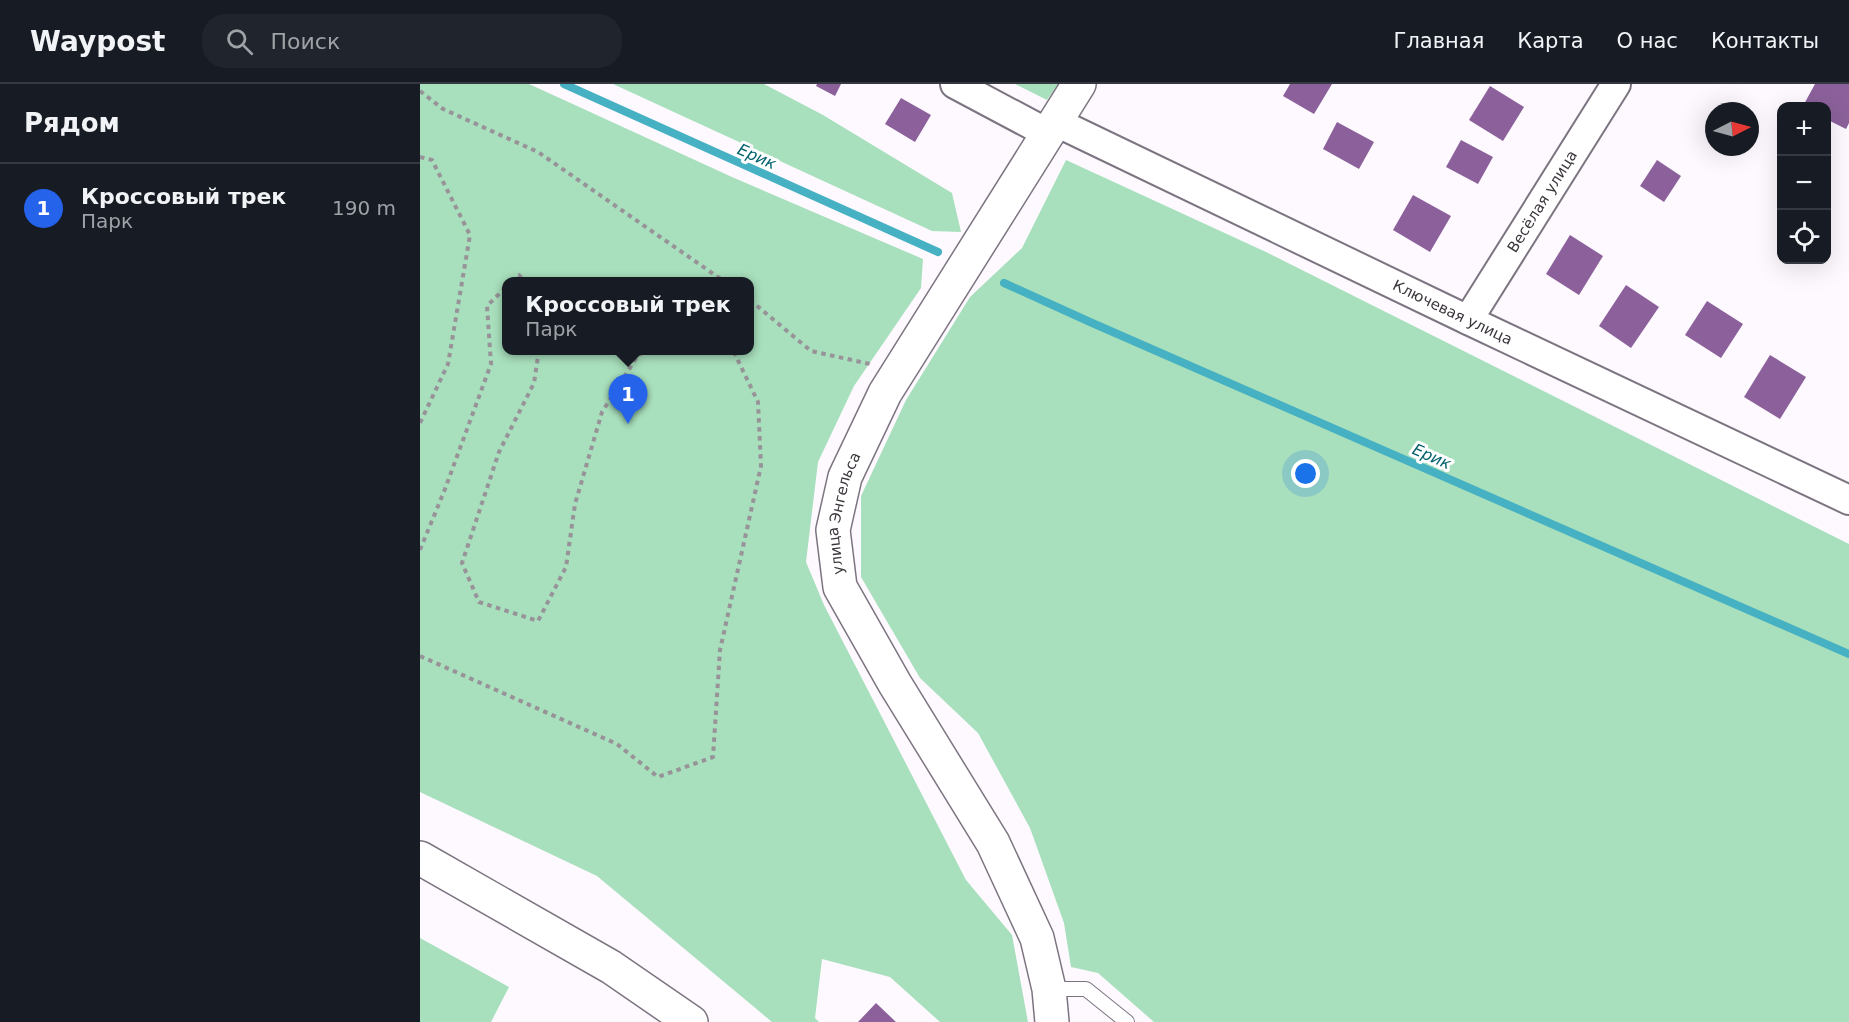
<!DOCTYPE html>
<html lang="ru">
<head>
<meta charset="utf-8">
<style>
	:root { --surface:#171b24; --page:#20242c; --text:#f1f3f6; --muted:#9ea1a6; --line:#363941; --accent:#2563eb }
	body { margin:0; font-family:"DejaVu Sans",sans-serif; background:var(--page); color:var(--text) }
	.controls { position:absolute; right:18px; top:18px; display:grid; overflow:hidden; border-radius:12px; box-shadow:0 6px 24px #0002 }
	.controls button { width:54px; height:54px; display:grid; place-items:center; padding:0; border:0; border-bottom:2px solid var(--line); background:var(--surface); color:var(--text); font:30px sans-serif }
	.compass { position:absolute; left:1285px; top:18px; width:54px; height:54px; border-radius:50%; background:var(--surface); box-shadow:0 6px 24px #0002; rotate:84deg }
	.you { position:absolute; left:886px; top:390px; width:21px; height:21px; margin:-15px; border:4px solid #fff; border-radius:50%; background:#1a73e8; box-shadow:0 0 0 9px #1a73e833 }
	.badge { display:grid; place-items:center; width:39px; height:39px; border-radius:50%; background:var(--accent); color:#fff; font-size:20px; font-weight:700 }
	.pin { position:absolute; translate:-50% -50px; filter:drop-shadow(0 2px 3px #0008) }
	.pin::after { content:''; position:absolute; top:32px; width:21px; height:18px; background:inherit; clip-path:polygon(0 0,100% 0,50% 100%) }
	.popup { position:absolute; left:82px; top:193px; width:252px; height:78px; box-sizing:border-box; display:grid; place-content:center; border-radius:12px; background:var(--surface); filter:drop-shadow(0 2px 4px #0005); font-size:20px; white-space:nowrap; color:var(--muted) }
	.popup b { font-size:22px; color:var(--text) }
	.popup::after { content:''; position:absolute; left:50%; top:100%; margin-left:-12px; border:12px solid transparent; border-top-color:var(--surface) }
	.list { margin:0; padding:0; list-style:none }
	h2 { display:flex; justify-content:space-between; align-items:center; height:78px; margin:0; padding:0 24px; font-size:26px }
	h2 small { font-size:20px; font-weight:400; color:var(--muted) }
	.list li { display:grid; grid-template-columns:39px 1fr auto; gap:18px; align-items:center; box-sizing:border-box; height:90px; padding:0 24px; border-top:2px solid var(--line) }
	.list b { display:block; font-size:22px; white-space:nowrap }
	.list p { margin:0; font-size:20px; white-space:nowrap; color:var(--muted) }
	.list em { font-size:20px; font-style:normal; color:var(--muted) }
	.icon { flex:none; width:33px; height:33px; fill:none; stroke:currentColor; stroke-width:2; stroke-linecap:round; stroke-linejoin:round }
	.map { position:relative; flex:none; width:1429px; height:938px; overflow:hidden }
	header { display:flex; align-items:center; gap:36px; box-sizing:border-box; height:84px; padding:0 30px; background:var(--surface); border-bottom:2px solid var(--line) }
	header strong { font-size:28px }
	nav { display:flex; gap:33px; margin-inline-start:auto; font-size:21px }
	.search { width:420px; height:54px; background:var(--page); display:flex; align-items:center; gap:15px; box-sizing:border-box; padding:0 21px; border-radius:24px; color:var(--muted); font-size:22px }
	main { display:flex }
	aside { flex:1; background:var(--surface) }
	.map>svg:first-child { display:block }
</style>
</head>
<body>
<header>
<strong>Waypost</strong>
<div class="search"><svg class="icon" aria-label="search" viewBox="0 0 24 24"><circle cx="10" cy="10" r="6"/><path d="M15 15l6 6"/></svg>Поиск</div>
<nav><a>Главная</a><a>Карта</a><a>О нас</a><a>Контакты</a></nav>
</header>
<main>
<aside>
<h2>Рядом<small></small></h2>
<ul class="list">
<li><span class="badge">1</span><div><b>Кроссовый трек</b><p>Парк</p></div><em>190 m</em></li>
</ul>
</aside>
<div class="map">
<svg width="1429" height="938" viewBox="0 0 1429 938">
	<rect width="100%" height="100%" fill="#fdf9ff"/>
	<path fill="#a8dfbc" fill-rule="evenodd" d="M0 0H109L312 93 503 175 501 204 434 302 398 378 386 478 404 521 546 796 592 851 608 938H520L470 893 402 875 395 934 399 938H352L177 792 0 708ZM86 198H330V266H86Z
		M193 0H344L403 31 532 109 541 148 512 147Z
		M595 0H638L627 16Z
		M646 76 846 168 1429 460V938H734L678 889 651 883 644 839 610 744 558 649 500 594 441 493V412L486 316 550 213 602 164Z
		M0 854 89 903 71 938H0Z"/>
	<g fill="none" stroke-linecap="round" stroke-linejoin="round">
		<path stroke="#46b1c2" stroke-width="8" d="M144 0 518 168
			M584 199 670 238 1429 570"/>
	</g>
	<path fill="#8c619b" d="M397 0H421L415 12 396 2Z
		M870 0H912L894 30 863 12Z
		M1395 0H1429V39L1426 45 1406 35V22H1383Z
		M1070 2 1104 23 1083 57 1049 36Z
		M481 14 511 31 495 58 465 40Z
		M917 38 954 58 939 85 903 65Z
		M1041 56 1073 73 1058 100 1026 83Z
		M1237 76 1261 92 1244 118 1220 102Z
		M993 111 1031 132 1010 168 973 146Z
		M1150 151 1183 172 1159 211 1126 190Z
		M1206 201 1239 223 1211 264 1179 242Z
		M1287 217 1323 240 1301 274 1265 251Z
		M1350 271 1386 293 1360 335 1324 313Z
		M456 919 476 938H438Z"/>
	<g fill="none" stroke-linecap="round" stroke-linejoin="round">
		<g stroke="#7d7481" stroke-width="16">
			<path id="lane" d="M629 905H666L707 938"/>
		</g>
		<g stroke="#7d7481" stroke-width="32">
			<g id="street">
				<path d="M535 0 629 50"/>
				<path id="s1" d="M636 38 1048 236 1429 416"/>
				<path id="s2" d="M1048 236 1196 0"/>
			</g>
		</g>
		<g stroke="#7d7481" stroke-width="36">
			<g id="secondary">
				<path id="s3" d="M632 938 629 905 617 854 573 759 475 600 420 503 413 446 425 393 465 309 659 0"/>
			</g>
		</g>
		<g stroke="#7d7481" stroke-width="36">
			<path id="highway" d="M0 774 191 883 271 938"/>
		</g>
		<path stroke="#979399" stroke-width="4" stroke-dasharray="4.5 4.5" stroke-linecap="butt" d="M0 7 23 25 118 68 305 198
			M0 73 12 76 50 151 28 280 0 339
			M93 198 99 191 104 198
			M330 216 391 267 450 280
			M119 266 114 299 79 368 42 479 59 518 118 537 146 483 155 420 182 328 218 271 230 266
			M0 466 25 405 71 280 67 222 86 203
			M0 572 197 660 238 693 293 673 300 566 341 382 338 318 313 266"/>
		<use href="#lane" stroke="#fff" stroke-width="14"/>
		<use href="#street" stroke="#fff" stroke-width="28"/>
		<use href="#secondary" stroke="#fff" stroke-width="33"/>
		<use href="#highway" stroke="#fff" stroke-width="33"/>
	</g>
	<g text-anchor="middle" stroke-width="6" stroke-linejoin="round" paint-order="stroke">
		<g font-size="15" fill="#3b363c" stroke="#fff">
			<text dy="5" stroke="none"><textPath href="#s2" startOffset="140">Весёлая улица</textPath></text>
			<text dy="5" stroke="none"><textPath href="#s1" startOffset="440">Ключевая улица</textPath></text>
			<text dy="5" stroke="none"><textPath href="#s3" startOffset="564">улица Энгельса</textPath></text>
		</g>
		<g font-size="16" font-style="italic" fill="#03626e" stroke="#fff">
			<text transform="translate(337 72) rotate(24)" y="6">Ерик</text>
			<text transform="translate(1012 372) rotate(24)" y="6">Ерик</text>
		</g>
	</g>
</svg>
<div class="controls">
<button>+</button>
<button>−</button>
<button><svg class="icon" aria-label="locate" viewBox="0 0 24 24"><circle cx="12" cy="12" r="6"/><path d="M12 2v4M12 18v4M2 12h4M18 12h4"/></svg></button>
</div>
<svg class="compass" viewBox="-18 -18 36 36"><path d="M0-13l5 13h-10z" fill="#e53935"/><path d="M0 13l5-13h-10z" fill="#9ea1a6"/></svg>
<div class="you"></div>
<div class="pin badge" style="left:208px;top:340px">1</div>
<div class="popup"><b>Кроссовый трек</b>Парк</div>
</div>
</main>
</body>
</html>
